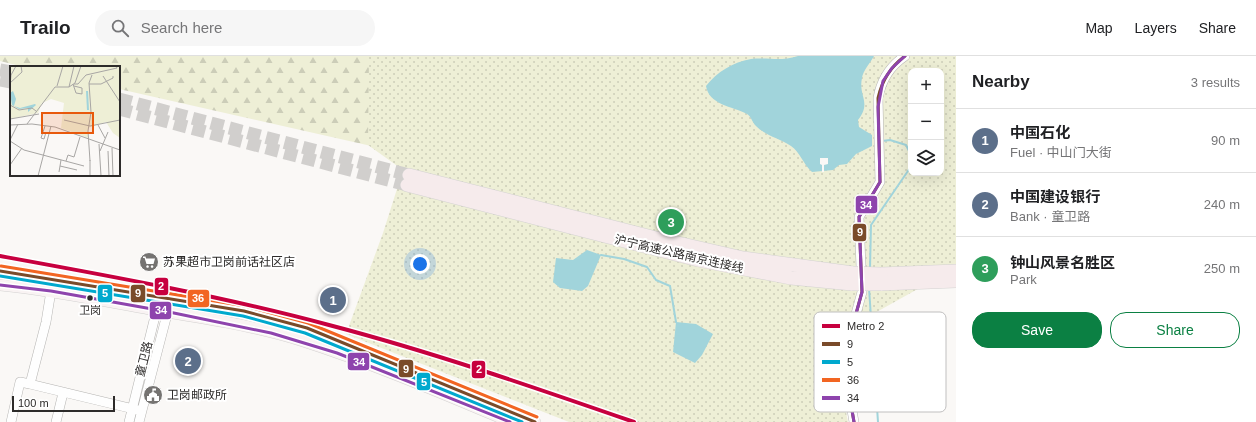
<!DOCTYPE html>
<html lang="en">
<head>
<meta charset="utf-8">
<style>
	:root { --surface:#fff; --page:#f6f6f6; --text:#202124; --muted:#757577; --line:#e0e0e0; --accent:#0b8043 }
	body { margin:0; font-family:Helvetica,"Noto Sans SC",sans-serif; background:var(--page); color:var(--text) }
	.controls { position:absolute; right:12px; top:12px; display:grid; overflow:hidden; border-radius:8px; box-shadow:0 4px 16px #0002 }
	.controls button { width:36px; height:36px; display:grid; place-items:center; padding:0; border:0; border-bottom:1px solid var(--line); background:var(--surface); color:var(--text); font:20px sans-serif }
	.scale { position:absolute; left:12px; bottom:10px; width:103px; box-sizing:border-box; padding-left:4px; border:2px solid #2d2b2a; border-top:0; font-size:11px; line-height:14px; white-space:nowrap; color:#2d2b2a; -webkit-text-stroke:3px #fff; paint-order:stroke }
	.you { position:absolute; left:420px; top:208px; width:14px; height:14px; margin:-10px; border:3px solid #fff; border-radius:50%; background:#1a73e8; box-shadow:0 0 0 6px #1a73e833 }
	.badge { display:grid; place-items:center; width:26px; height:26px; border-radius:50%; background:var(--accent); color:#fff; font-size:13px; font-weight:700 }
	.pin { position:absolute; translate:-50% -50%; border:2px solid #fff; box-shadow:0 1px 4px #0006 }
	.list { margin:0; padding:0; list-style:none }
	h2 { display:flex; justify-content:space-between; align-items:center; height:52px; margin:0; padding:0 16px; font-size:17px }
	h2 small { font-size:13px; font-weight:400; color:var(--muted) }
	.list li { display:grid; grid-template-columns:26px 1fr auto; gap:12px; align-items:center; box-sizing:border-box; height:64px; padding:0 16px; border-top:1px solid var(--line) }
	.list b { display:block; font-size:15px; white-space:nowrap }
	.list p { margin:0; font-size:13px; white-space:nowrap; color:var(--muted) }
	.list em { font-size:13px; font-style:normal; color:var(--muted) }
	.actions { display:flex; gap:8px; padding:12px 16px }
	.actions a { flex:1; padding:9px 0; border:1px solid var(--accent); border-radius:16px; text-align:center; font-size:14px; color:var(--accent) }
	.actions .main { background:var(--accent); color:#fff }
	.icon { flex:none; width:22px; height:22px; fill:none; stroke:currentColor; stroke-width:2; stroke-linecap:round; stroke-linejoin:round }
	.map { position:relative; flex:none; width:956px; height:366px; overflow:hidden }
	header { display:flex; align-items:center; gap:24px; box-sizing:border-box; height:56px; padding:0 20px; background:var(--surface); border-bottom:1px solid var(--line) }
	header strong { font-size:19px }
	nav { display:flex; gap:22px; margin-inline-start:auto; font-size:14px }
	.search { width:280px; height:36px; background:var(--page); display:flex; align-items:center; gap:10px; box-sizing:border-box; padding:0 14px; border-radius:22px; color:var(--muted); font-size:15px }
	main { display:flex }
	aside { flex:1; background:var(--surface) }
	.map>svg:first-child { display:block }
</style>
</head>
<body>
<header>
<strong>Trailo</strong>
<div class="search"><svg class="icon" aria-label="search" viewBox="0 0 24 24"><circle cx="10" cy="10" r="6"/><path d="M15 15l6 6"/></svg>Search here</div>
<nav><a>Map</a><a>Layers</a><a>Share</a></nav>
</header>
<main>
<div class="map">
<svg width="956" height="366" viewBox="0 0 956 366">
	<defs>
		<pattern id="forest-firs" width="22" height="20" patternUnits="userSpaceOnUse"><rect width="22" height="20" fill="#eeefd6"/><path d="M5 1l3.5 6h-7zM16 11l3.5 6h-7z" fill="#cccdb8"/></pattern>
		<pattern id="park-dots" width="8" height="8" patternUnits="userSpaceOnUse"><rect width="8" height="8" fill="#eeefd6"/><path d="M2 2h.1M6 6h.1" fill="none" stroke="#cccdb8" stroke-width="1.8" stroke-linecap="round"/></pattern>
	</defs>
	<rect width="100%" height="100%" fill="#faf8f6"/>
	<path fill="url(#forest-firs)" d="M0 0H445L451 108 119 33V11H24L0 5Z"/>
	<path fill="url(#park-dots)" fill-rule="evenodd" d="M369 0H956V214L950 215 848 272C843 292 843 345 848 366H569L346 278 383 177 403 114 368 89ZM911 15H941V117H911Z"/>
	<path fill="#a1d4db" d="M798 0H874C870 7 863 15 862 22 858 40 872 46 858 64L859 71 872 79V90L856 98 847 108 839 109 833 114 812 116C803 108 800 96 791 90 779 82 766 80 756 70 752 66 751 60 747 58 732 50 709 49 706 30 717 16 733 6 751 3 769 1 779 6 798 0Z
		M587 194 601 199 588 230 582 235 560 232 553 226 556 202 573 204Z
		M676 266 696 268 713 278 702 299 695 307 673 296Z"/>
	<path fill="#faf8f6" d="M820 102H828V108L824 109V116H822V109L820 108Z"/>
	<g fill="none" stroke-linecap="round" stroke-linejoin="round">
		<path stroke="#a1d4db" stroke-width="2" d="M601 199 624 203 647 211 656 224 670 230 676 266
			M870 212 871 169 910 112V97L906 89 890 84 882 85
			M869 232 878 366"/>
		<path stroke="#d1cfcd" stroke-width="13" stroke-dasharray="13 6" stroke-linecap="butt" d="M0 14 11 16
			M0 24 11 26
			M119 43 409 119
			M119 53 407 129"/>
		<g stroke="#b6b5b3" stroke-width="10">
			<path id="minor" d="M30 328 138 354
				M11 366 20 326 30 328 46 266 51 235
				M56 366 63 337
				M129 366 160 240
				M139 366 171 243
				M854 366 848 331 851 276 862 236 859 161 880 126 878 42C881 25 890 10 905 0"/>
		</g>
		<g stroke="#d3d2d1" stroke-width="12">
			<path id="major" d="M0 215 244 255 307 272 535 366
				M0 229C50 234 100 244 149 253 199 261 251 269 300 284 372 307 442 337 511 366"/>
		</g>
		<g stroke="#d3d2d1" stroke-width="14">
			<path id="highway" d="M409 119 652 181 743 202 853 217
				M407 129 698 204 791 222 852 228
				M881 218 956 215
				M881 228 956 225"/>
		</g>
		<use href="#minor" stroke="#fefefe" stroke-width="9"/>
		<use href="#major" stroke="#f9f3f3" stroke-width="11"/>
		<use href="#highway" stroke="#f6ebec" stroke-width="13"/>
		<g stroke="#d3d2d1" stroke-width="14" stroke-linecap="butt">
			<path id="highway-bridge" d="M853 217 881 218
				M852 228H881"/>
		</g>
		<use href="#highway-bridge" stroke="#f6ebec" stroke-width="13"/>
		<g stroke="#fff" stroke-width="6">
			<path id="bus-1" d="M0 215 244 255 307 272 535 366
				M854 366 848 331 851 276 862 236 859 161 880 126 878 42C882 24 890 11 905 0"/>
		</g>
		<g stroke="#fff" stroke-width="6">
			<path id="bus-2" d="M0 220 243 260 305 277 522 366"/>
		</g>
		<g stroke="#fff" stroke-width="6">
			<path id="bus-3" d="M1 210 245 250 308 267 537 361"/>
		</g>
		<g stroke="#fff" stroke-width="6">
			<path id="bus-4" d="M0 229 51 235 169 256 271 277 337 297 510 366
				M854 366 848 331 851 276 862 236 859 161 880 126 878 51 883 25 892 12 905 0"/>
		</g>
		<use href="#bus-1" stroke="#7a4b2a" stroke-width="3"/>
		<use href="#bus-2" stroke="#00a9ce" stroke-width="3"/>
		<use href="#bus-3" stroke="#f26522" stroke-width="3"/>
		<use href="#bus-4" stroke="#8e44ad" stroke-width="3"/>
		<g stroke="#fff" stroke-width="7">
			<path id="metro-1" d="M0 200C110 220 221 240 329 269 432 296 533 331 634 366"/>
		</g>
		<use href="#metro-1" stroke="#c7003f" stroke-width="4"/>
	</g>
	<defs>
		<g id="supermarket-disc" transform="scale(1)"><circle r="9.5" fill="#757371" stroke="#fff"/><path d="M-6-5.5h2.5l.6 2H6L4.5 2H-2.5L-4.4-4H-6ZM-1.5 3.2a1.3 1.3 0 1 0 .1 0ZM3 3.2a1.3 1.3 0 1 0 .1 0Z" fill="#fff"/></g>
		<g id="civic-disc" transform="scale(1)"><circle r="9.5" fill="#757371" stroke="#fff"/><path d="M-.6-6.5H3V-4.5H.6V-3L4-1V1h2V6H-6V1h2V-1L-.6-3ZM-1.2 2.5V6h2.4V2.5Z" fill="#fff"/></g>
	</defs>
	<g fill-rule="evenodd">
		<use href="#supermarket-disc" x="149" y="206"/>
		<use href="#civic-disc" x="153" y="339"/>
	</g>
	<circle fill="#2d2b2a" stroke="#fff" stroke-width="1.5" cx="90" cy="242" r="3.5"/>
	<g text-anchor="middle" stroke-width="4" stroke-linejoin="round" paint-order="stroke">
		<g font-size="11" fill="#2d2b2a" stroke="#fff">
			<text x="90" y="258">卫岗</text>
		</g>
		<g font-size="12" fill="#2d2b2a" stroke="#fff">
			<text transform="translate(679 198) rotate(13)" y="4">沪宁高速公路南京连接线</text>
			<text transform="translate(144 303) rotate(-76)" y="4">童卫路</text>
		</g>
		<g font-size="12" fill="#2d2b2a" stroke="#fff" text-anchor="start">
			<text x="163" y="210">苏果超市卫岗前话社区店</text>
			<text x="167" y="343">卫岗邮政所</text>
		</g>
	</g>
	<g transform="translate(10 10)">
		<rect width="110" height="110" fill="#faf8f6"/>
		<path d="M0 0H110V72L103 67 96 56 78 62V72L51 62 54 37 41 33 32 37 28 47 0 53Z" fill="#eeefd6"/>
		<path d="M3 25 6 33 4 40 10 42 25 38 26 39 18 46V42L9 43 2 39 0 27Z" fill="#a1d4db"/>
		<path fill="none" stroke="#a1d4db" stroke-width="2" d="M77 25 78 44"/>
		<path fill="none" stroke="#a8a6a4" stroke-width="1" d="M93 10 110 36M0 17 12 6 11 0M63 18 66 27 72 28V22L64 20M64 18H68L76 9 107 2 106 0M79 18H91L103 12V10M0 20 1 9 6 0M47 20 53 0M59 21 64 0M0 39 9 44 22 42 26 45M0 53 29 48M54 54 80 60 110 54M17 58 45 21H59L65 17 71 0M0 59 22 58 45 61 110 84M88 59 95 72M35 60 31 72 34 73 36 66M0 74 8 58M0 75 14 84 74 100M89 78 91 110M102 82 103 110M90 85 98 66M98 85 99 110M80 94V110M56 95 58 89 64 91 70 71M80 95 78 65 81 46 79 17 82 9M0 99 12 82M50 100 67 104M49 106 51 94M28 110 41 60"/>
		<path fill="#e8590c" fill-opacity="0.15" stroke="#e8590c" stroke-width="2" d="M32 47H83V67H32Z"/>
		<rect width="110" height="110" fill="none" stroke="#2d2b2a" stroke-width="2"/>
	</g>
	<rect x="814" y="256" width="132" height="100" rx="6" fill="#fff" stroke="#c0bfbf" stroke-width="1"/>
	<rect x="822" y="268" width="18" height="4" fill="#c7003f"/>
	<rect x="822" y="286" width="18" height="4" fill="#7a4b2a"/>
	<rect x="822" y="304" width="18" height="4" fill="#00a9ce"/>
	<rect x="822" y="322" width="18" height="4" fill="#f26522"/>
	<rect x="822" y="340" width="18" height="4" fill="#8e44ad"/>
	<g font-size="11" fill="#2d2b2a">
		<text x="847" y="274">Metro 2</text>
		<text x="847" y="292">9</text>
		<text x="847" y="310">5</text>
		<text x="847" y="328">36</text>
		<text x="847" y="346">34</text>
	</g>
	<g stroke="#fff" stroke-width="1.5">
		<rect x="855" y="139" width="23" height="19" rx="4" fill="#8e44ad"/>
		<rect x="852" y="167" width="15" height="19" rx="4" fill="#7a4b2a"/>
		<rect x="154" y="221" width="15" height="19" rx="4" fill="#c7003f"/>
		<rect x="97" y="228" width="16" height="19" rx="4" fill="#00a9ce"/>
		<rect x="130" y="228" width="16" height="19" rx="4" fill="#7a4b2a"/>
		<rect x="187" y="233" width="23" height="19" rx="4" fill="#f26522"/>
		<rect x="149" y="245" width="23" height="19" rx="4" fill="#8e44ad"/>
		<rect x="347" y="296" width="23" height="19" rx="4" fill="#8e44ad"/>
		<rect x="398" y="303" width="16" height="19" rx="4" fill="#7a4b2a"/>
		<rect x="471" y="304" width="15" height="19" rx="4" fill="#c7003f"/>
		<rect x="416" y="316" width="15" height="19" rx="4" fill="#00a9ce"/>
	</g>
	<g font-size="11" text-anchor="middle" font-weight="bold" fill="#fff">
		<text x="866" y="153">34</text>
		<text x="860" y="180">9</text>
		<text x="161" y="234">2</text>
		<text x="105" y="241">5</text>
		<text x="138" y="241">9</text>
		<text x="198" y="246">36</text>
		<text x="161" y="258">34</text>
		<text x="359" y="310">34</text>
		<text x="406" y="317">9</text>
		<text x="479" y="317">2</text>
		<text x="424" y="330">5</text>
	</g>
</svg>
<div class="controls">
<button>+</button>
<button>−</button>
<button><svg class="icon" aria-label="layers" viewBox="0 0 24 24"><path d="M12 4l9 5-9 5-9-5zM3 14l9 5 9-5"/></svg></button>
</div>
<div class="scale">100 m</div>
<div class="you"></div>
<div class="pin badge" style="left:333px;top:244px;background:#5c6f8a">1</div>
<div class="pin badge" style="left:188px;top:305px;background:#5c6f8a">2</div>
<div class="pin badge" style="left:671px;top:166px;background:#2e9e5b">3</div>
</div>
<aside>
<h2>Nearby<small>3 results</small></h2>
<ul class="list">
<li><span class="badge" style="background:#5c6f8a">1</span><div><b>中国石化</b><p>Fuel · 中山门大街</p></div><em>90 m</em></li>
<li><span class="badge" style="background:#5c6f8a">2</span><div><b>中国建设银行</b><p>Bank · 童卫路</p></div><em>240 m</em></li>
<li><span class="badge" style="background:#2e9e5b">3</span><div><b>钟山风景名胜区</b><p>Park</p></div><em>250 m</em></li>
</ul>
<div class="actions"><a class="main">Save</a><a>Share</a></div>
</aside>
</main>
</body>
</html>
